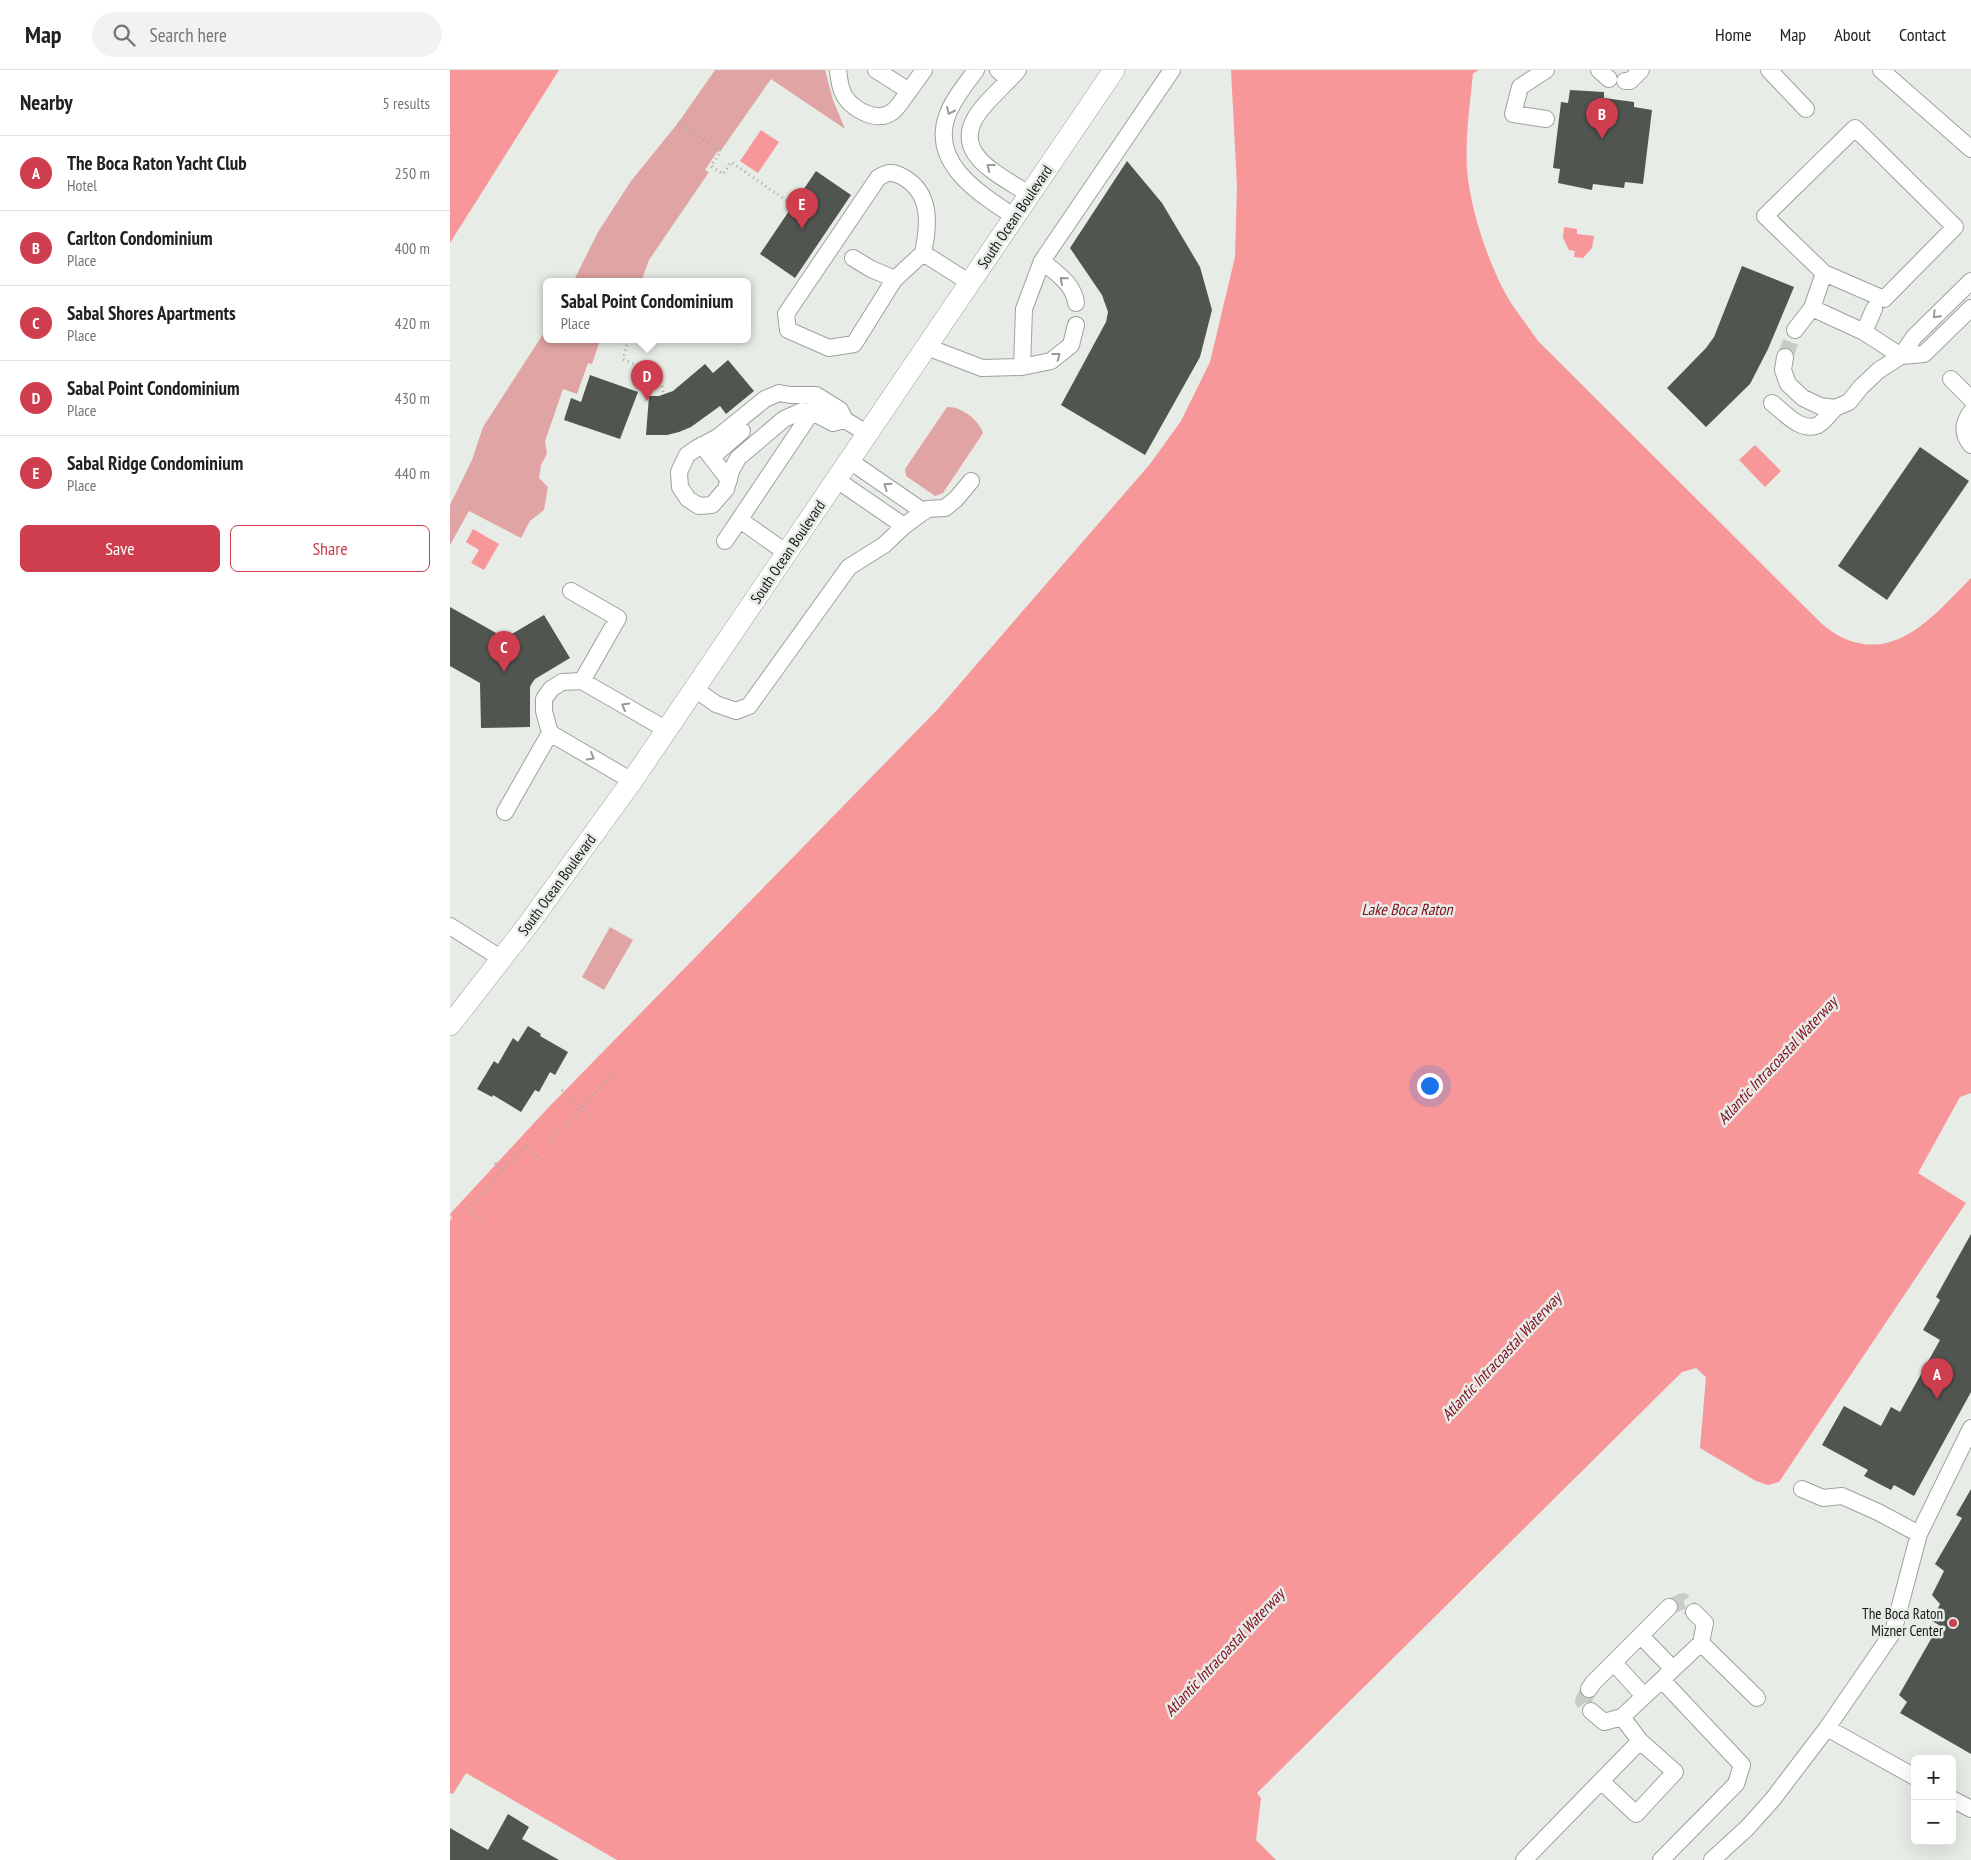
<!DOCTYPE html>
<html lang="en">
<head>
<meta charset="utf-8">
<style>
	:root { --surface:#fff; --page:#f2f2f2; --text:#202124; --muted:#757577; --line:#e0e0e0; --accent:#cf3e4e }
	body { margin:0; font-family:"PT Sans Narrow",sans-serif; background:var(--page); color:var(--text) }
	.controls { position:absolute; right:15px; bottom:15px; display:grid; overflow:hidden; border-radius:8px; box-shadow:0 5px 20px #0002 }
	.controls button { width:45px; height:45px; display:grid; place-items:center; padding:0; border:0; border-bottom:1px solid var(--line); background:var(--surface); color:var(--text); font:25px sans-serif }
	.you { position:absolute; left:979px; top:1015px; width:18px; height:18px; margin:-12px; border:4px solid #fff; border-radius:50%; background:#1a73e8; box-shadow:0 0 0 8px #1a73e833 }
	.badge { display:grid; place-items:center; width:32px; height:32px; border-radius:50%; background:var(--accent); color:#fff; font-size:16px; font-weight:700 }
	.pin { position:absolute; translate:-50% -41px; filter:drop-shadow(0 1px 2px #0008) }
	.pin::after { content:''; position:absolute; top:26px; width:18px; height:15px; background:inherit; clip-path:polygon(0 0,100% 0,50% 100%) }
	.popup { position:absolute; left:93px; top:208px; width:208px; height:65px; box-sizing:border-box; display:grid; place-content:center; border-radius:8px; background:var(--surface); filter:drop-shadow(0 1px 4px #0005); font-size:16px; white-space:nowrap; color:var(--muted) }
	.popup b { font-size:19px; color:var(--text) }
	.popup::after { content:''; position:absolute; left:50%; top:100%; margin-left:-10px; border:10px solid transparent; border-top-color:var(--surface) }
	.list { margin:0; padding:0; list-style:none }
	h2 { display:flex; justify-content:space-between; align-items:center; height:65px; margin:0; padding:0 20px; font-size:21px }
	h2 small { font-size:16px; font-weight:400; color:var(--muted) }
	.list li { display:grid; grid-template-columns:32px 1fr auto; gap:15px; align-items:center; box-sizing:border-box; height:75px; padding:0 20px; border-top:1px solid var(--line) }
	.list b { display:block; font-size:19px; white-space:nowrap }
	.list p { margin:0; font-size:16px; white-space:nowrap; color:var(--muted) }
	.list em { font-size:16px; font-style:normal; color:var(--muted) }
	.actions { display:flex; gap:10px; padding:15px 20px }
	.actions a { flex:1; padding:11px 0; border:1px solid var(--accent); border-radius:8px; text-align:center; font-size:18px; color:var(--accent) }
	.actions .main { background:var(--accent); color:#fff }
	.icon { flex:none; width:28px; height:28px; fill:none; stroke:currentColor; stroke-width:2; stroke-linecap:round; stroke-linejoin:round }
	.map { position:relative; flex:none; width:1521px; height:1790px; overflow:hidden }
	header { display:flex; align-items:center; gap:30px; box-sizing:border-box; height:70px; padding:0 25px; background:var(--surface); border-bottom:1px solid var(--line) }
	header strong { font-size:24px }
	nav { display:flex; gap:28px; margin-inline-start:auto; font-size:18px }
	.search { width:350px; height:45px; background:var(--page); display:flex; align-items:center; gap:12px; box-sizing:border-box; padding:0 18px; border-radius:28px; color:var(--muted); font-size:19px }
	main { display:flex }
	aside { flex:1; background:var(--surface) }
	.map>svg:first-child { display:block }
</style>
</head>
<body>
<header>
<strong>Map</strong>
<div class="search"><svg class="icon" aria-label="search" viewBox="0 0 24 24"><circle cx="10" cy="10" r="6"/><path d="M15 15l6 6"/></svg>Search here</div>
<nav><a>Home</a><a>Map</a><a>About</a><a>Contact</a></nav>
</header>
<main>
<aside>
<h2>Nearby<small>5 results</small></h2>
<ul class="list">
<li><span class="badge">A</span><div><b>The Boca Raton Yacht Club</b><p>Hotel</p></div><em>250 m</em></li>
<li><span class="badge">B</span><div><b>Carlton Condominium</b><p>Place</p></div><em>400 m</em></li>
<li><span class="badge">C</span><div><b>Sabal Shores Apartments</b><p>Place</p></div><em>420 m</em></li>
<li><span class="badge">D</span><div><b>Sabal Point Condominium</b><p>Place</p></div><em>430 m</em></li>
<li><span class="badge">E</span><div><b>Sabal Ridge Condominium</b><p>Place</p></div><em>440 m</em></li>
</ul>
<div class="actions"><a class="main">Save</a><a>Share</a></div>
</aside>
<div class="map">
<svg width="1521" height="1790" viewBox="0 0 1521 1790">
	<rect width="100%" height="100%" fill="#e7ece6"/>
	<path fill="#e1a4a4" d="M265 0H375L383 30 395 59 321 9 272 79 267 82 255 100 259 102 199 190 191 212H123L148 162 181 111 228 53Z
		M97 258V270H150L142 294 138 293 127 324 113 319 95 371 97 384 91 395 89 408 98 417 94 440 80 451 71 468 19 441 0 475V435L22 390 33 357Z
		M497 337C511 336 529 350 533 363L493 423 485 426 456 406 455 399Z
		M160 857 183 870 154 920 132 907Z"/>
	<path fill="#f89799" d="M0 0H109L0 173Z
		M781 0H1029L1023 3C1020 35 1015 67 1017 99 1020 140 1040 199 1061 233 1070 246 1079 258 1088 271L1372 554C1378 559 1385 564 1391 567 1447 594 1486 543 1521 508V1023L1510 1027 1468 1103 1516 1133 1329 1412 1318 1415 1306 1411 1250 1378 1256 1307 1246 1298 1232 1302 807 1723 811 1728 806 1770 826 1790H167L16 1703 3 1724 0 1723V1150L2 1148 0 1144 96 1040 488 639 700 394 731 351 760 292 785 187 787 116Z
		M311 60 329 72 308 103 290 91Z
		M1114 157 1127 159V164L1144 166 1142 178 1133 188 1124 187 1125 181 1119 180 1113 168Z
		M1305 375 1331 401 1315 417 1289 390Z
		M23 459 49 474 34 500 21 493 29 480 16 472Z"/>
	<path fill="#505550" d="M1120 20 1154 22V28L1184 32V37L1202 40 1193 114 1175 112 1174 118 1143 114 1142 120 1108 113 1110 99 1103 98 1111 32 1118 33Z
		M677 91 712 133 750 197 762 240 750 287 695 385 611 335 656 252 658 242 652 225 620 178Z
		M366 101 401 125 345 208 310 184Z
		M1292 196 1344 217 1318 279 1300 314 1256 357 1217 318 1256 278 1264 267Z
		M278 290 304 321 276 344 270 336 241 357 229 362 217 365H196L199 326H209L223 321 255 294 263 303Z
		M140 305 188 322 170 369 114 350 121 328 131 332Z
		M1470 377 1519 411 1437 530 1388 496Z
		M0 537 55 568 94 545 120 588 85 609 82 613 80 617V657L31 658 30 613 0 596Z
		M78 956 91 964 90 966 118 982 105 1005 100 1002 89 1022 85 1020 71 1042 43 1025 42 1027 27 1019 44 991 48 994 63 968 68 972Z
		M1521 1164V1322L1464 1426 1444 1415 1441 1420 1414 1406 1418 1400 1372 1375 1394 1336 1431 1356 1441 1337 1450 1342 1490 1270 1473 1260 1490 1230 1486 1227Z
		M1521 1419V1684L1450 1643 1457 1632 1449 1625 1489 1555 1482 1551 1490 1534 1482 1525 1494 1501 1485 1494 1512 1448 1506 1445Z
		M58 1744 79 1757 72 1769 109 1790H0V1758L38 1780Z"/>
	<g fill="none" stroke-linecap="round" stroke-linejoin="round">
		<path stroke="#c8ccc7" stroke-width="16" stroke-dasharray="16 8" stroke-linecap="butt" d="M1335 287 1345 260
			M1219 1537 1233 1531 1244 1542
			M1139 1619 1133 1631 1141 1641"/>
		<g stroke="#9da29d" stroke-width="18">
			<path id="minor" d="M388 0C389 9 390 19 395 27 404 40 427 53 442 42 449 37 454 27 459 21
				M426 0 459 21 474 0
				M526 0C516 14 503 29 497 46 480 95 532 125 565 147
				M548 0 559 10
				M568 0C557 13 544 24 533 37 495 82 547 103 580 125
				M1149 0 1159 9
				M1319 0 1356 39
				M1431 0 1521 79
				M1175 11H1180L1191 0
				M1096 49 1063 44 1070 17 1096 0
				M1405 58 1505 157 1434 229 1374 203 1315 146Z
				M473 183C479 155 482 123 453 107 443 101 437 102 428 108L336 244 338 260 379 278 404 274 444 210 473 183 520 213
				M403 188 421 199 445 209
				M592 191C606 203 624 214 626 233
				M1374 203 1362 238 1414 262 1451 286 1474 284 1521 238
				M1345 260 1362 238
				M1414 262 1424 239
				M477 277 532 298 572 297 601 291 621 275 626 255
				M1335 287 1333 300 1338 314 1353 328 1370 336 1385 338 1399 332 1411 317 1429 300 1451 286 1464 267 1521 211
				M572 297 574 239 592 191 722 0
				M1501 309 1521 329
				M1322 333C1334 342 1351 363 1368 355 1374 352 1380 343 1385 338
				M1521 342C1513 353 1512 364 1521 375
				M395 350 383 353 362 342 352 341 334 349 288 388 281 401 276 419 262 435 249 436 238 429 230 417 229 402 237 385 247 378 268 367 315 329 329 323 340 325H366L390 340 395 350 418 364
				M252 375 279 410
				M269 381 292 361
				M400 391 474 442
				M387 410 454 456
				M290 450 337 483
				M275 471 367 334
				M121 521 168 548 132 611
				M245 619 266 634 286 641 299 636 399 497 434 475 454 456 477 439 495 438 506 429 521 411
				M182 711 100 663 94 641V629L101 619 112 612 132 611 217 660
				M55 742 100 663
				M0 856 52 889
				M1352 1419 1373 1428 1392 1426 1428 1442 1469 1464
				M1191 1566 1223 1599
				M1251 1573 1307 1628
				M1164 1593 1194 1626
				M1139 1619 1143 1613 1219 1537
				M1141 1641 1154 1652 1172 1647 1251 1573 1255 1553 1244 1542
				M1172 1647 1190 1671
				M1377 1658 1465 1707
				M1502 1729 1521 1739
				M1074 1790 1190 1671 1225 1702 1186 1744 1151 1711
				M1211 1790 1286 1714 1292 1695 1212 1610
				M1262 1790 1297 1758 1323 1729 1377 1658 1443 1562 1469 1464 1521 1358"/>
		</g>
		<g stroke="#9da29d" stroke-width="22">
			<path id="major" d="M0 955 77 856 182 711 664 0"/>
		</g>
		<path stroke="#a6aaa6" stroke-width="3" stroke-dasharray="1 4" stroke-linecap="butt" d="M228 53 271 81 261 96 273 104 281 92 343 135
			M178 270 173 289 210 307 214 325
			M112 1020 146 1052
			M98 1073 165 1002
			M45 1093 53 1101
			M32 1151 17 1138 76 1076 91 1090"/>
		<use href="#minor" stroke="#fff" stroke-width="16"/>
		<use href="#major" stroke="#fff" stroke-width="21"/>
	</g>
	<defs><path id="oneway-chevron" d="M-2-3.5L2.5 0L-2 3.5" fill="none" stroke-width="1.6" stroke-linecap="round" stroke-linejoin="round" transform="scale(1.25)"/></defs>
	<g stroke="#979897">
		<use href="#oneway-chevron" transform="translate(500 41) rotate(114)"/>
		<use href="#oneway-chevron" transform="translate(540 97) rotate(-142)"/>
		<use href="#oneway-chevron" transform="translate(613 210) rotate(-139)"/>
		<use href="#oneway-chevron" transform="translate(1486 245) rotate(135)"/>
		<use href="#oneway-chevron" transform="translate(607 286) rotate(-37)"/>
		<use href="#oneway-chevron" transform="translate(437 416) rotate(-145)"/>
		<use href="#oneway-chevron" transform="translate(175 636) rotate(-150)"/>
		<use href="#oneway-chevron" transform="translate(141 687) rotate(31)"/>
	</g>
	<circle fill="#cf3e4e" stroke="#e7ece6" stroke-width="2" cx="1503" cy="1553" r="5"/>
	<g text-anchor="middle" stroke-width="5" stroke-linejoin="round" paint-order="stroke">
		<g font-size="15" fill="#171917" stroke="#e7ece6">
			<text transform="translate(565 147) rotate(-56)" y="5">South Ocean Boulevard</text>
			<text transform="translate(338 482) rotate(-56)" y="5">South Ocean Boulevard</text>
			<text transform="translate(107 815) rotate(-54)" y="5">South Ocean Boulevard</text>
		</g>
		<g font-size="15" fill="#171917" stroke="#e7ece6" text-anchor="end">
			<text x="1493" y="1549">The Boca Raton<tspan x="1493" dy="17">Mizner Center</tspan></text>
		</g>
		<g font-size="16" font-style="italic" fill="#821025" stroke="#e7ece6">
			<text x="957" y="845">Lake Boca Raton</text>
			<text transform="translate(1327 990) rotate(-47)" y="6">Atlantic Intracoastal Waterway</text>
			<text transform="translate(1051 1286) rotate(-47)" y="6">Atlantic Intracoastal Waterway</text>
			<text transform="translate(774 1582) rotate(-47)" y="6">Atlantic Intracoastal Waterway</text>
		</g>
	</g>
</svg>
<div class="controls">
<button>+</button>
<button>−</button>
</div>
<div class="you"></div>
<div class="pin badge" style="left:1487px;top:1329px">A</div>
<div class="pin badge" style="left:1152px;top:69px">B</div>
<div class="pin badge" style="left:54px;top:602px">C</div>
<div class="pin badge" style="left:197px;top:331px">D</div>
<div class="popup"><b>Sabal Point Condominium</b>Place</div>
<div class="pin badge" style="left:352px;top:159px">E</div>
</div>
</main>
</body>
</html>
